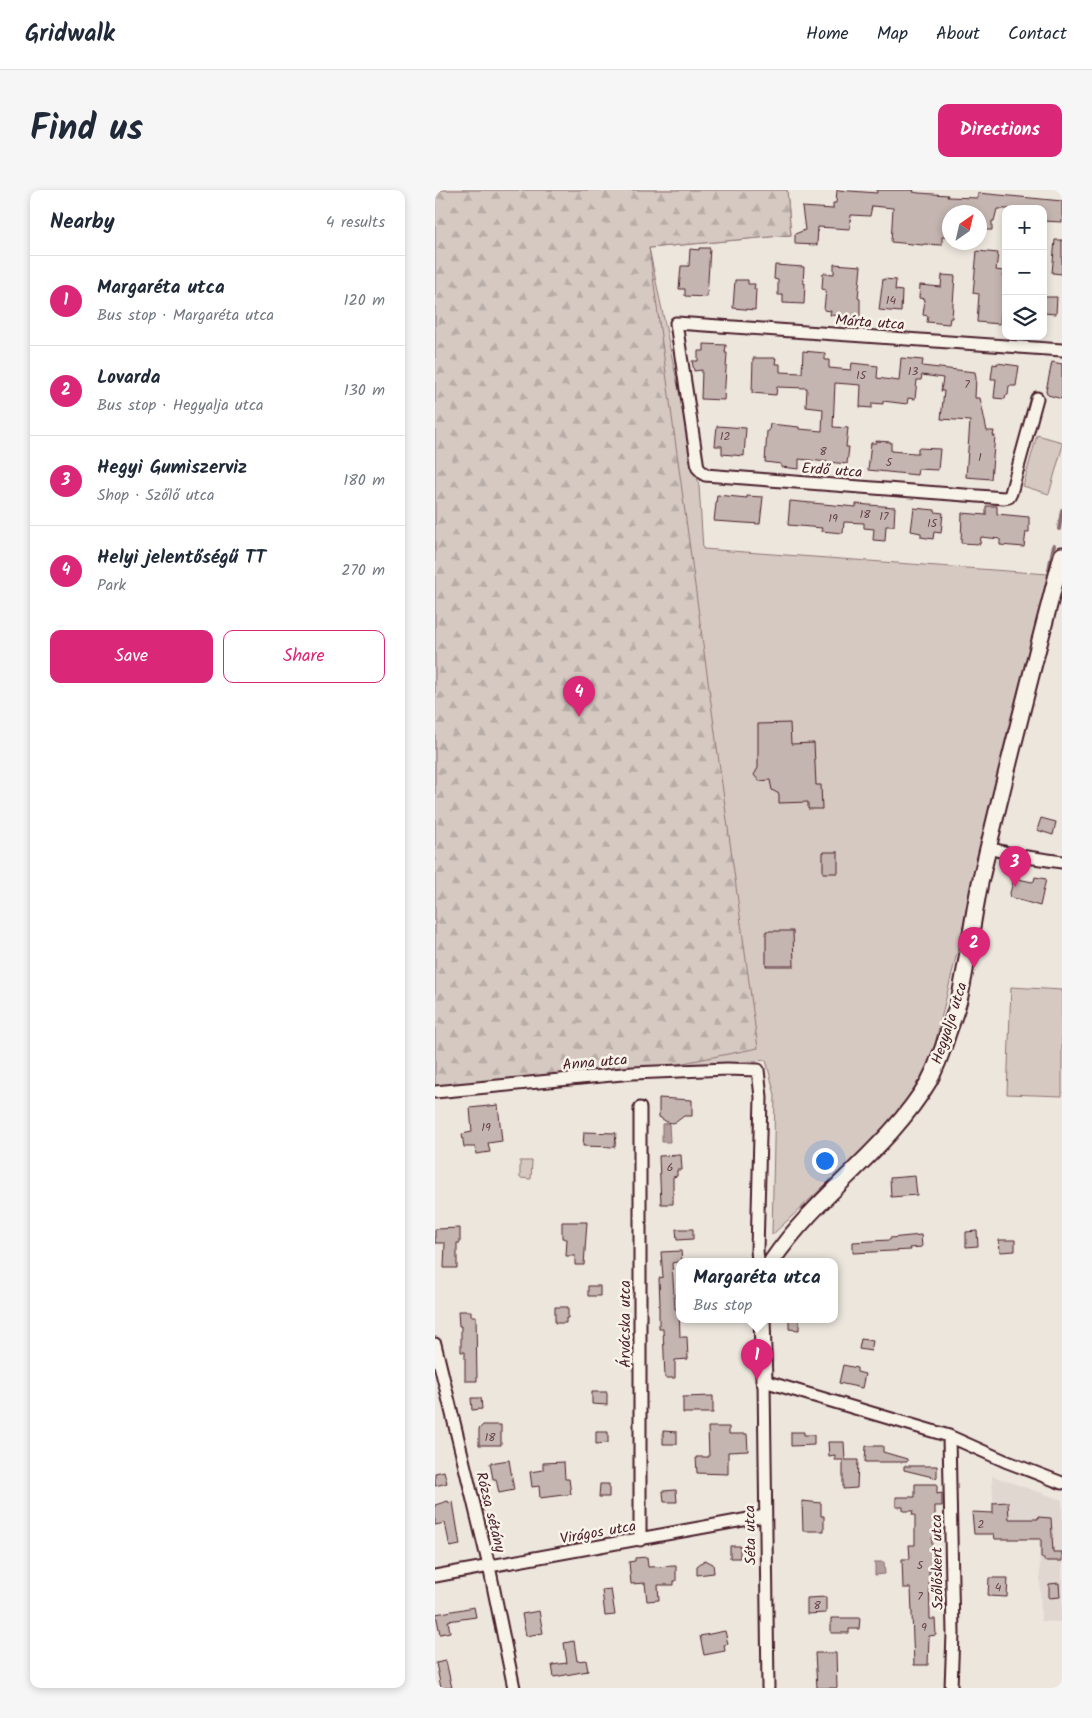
<!DOCTYPE html>
<html lang="en">
<head>
<meta charset="utf-8">
<style>
	:root { --surface:#fff; --page:#f6f6f7; --text:#1f2937; --muted:#747a83; --line:#e0e1e3; --accent:#db2777 }
	body { margin:0; font-family:Kalam,sans-serif; background:var(--page); color:var(--text) }
	.controls { position:absolute; right:15px; top:15px; display:grid; overflow:hidden; border-radius:10px; box-shadow:0 2px 8px #0003 }
	.controls button { width:45px; height:45px; display:grid; place-items:center; padding:0; border:0; border-bottom:1px solid var(--line); background:var(--surface); color:var(--text); font:25px sans-serif }
	.compass { position:absolute; left:507px; top:15px; width:45px; height:45px; border-radius:50%; background:var(--surface); box-shadow:0 2px 8px #0003; rotate:34deg }
	.you { position:absolute; left:389px; top:970px; width:18px; height:18px; margin:-12px; border:4px solid #fff; border-radius:50%; background:#1a73e8; box-shadow:0 0 0 8px #1a73e833 }
	.badge { display:grid; place-items:center; width:32px; height:32px; border-radius:50%; background:var(--accent); color:#fff; font-size:16px; font-weight:700 }
	.pin { position:absolute; translate:-50% -41px; filter:drop-shadow(0 1px 2px #0008) }
	.pin::after { content:''; position:absolute; top:26px; width:18px; height:15px; background:inherit; clip-path:polygon(0 0,100% 0,50% 100%) }
	.popup { position:absolute; left:241px; top:1068px; width:162px; height:65px; box-sizing:border-box; display:grid; place-content:center; border-radius:10px; background:var(--surface); filter:drop-shadow(0 1px 4px #0005); font-size:16px; white-space:nowrap; color:var(--muted) }
	.popup b { font-size:19px; color:var(--text) }
	.popup::after { content:''; position:absolute; left:50%; top:100%; margin-left:-10px; border:10px solid transparent; border-top-color:var(--surface) }
	.list { margin:0; padding:0; list-style:none }
	h2 { display:flex; justify-content:space-between; align-items:center; height:65px; margin:0; padding:0 20px; font-size:21px }
	h2 small { font-size:16px; font-weight:400; color:var(--muted) }
	.list li { display:grid; grid-template-columns:32px 1fr auto; gap:15px; align-items:center; box-sizing:border-box; height:90px; padding:0 20px; border-top:1px solid var(--line) }
	.list b { display:block; font-size:19px; white-space:nowrap }
	.list p { margin:0; font-size:16px; white-space:nowrap; color:var(--muted) }
	.list em { font-size:16px; font-style:normal; color:var(--muted) }
	.actions { display:flex; gap:10px; padding:15px 20px }
	.actions a { flex:1; padding:11px 0; border:1px solid var(--accent); border-radius:10px; text-align:center; font-size:18px; color:var(--accent) }
	.actions .main { background:var(--accent); color:#fff }
	.icon { flex:none; width:28px; height:28px; fill:none; stroke:currentColor; stroke-width:2; stroke-linecap:round; stroke-linejoin:round }
	.map { position:relative; flex:none; width:627px; height:1498px; overflow:hidden; border-radius:10px }
	header { display:flex; align-items:center; gap:30px; box-sizing:border-box; height:70px; padding:0 25px; background:var(--surface); border-bottom:1px solid var(--line) }
	header strong { font-size:24px }
	nav { display:flex; gap:28px; margin-inline-start:auto; font-size:18px }
	.intro { display:flex; align-items:center; justify-content:space-between; box-sizing:border-box; height:120px; padding:0 30px }
	h1 { margin:0; font-size:35px }
	.button { padding:12px 22px; border-radius:10px; background:var(--accent); color:#fff; font-size:18px; font-weight:700 }
	main { display:flex; gap:30px; padding:0 30px }
	aside { flex:1; background:var(--surface); border-radius:10px; box-shadow:0 2px 8px #0003 }
	.map>svg:first-child { display:block }
</style>
</head>
<body>
<header>
<strong>Gridwalk</strong>
<nav><a>Home</a><a>Map</a><a>About</a><a>Contact</a></nav>
</header>
<div class="intro"><h1>Find us</h1><a class="button">Directions</a></div>
<main>
<aside>
<h2>Nearby<small>4 results</small></h2>
<ul class="list">
<li><span class="badge">1</span><div><b>Margaréta utca</b><p>Bus stop · Margaréta utca</p></div><em>120 m</em></li>
<li><span class="badge">2</span><div><b>Lovarda</b><p>Bus stop · Hegyalja utca</p></div><em>130 m</em></li>
<li><span class="badge">3</span><div><b>Hegyi Gumiszerviz</b><p>Shop · Szőlő utca</p></div><em>180 m</em></li>
<li><span class="badge">4</span><div><b>Helyi jelentőségű TT</b><p>Park</p></div><em>270 m</em></li>
</ul>
<div class="actions"><a class="main">Save</a><a>Share</a></div>
</aside>
<div class="map">
<svg width="627" height="1498" viewBox="0 0 627 1498">
	<defs>
		<pattern id="forest-firs" width="22" height="20" patternUnits="userSpaceOnUse" patternTransform="scale(1.25)"><rect width="22" height="20" fill="#d5c9c2"/><path d="M5 1l3.5 6h-7zM16 11l3.5 6h-7z" fill="#b8aca7"/></pattern>
	</defs>
	<rect width="100%" height="100%" fill="#ece6dd"/>
	<filter id="ink" filterUnits="userSpaceOnUse"><feTurbulence type="fractalNoise" baseFrequency=".02" numOctaves="2"/><feDisplacementMap in="SourceGraphic" scale="10" xChannelSelector="R" yChannelSelector="G"/><feConvolveMatrix kernelMatrix="1 2 1 2 8 2 1 2 1" color-interpolation-filters="sRGB"/></filter>
	<g filter="url(#ink)">
		<path fill="#e0d7d0" d="M557 1286 627 1310V1432L606 1431 604 1349H560Z"/>
		<path fill="#d5c9c2" stroke="#907476" d="M0 0H352L356 45 214 58 264 296 268 359 613 384 494 879 458 928 424 963 337 1045 340 905 331 870 0 896Z
			M602 245 627 252V258L614 304 588 296Z
			M576 797 627 800V906L572 904Z
			M85 971H97L96 989 85 988Z"/>
		<path fill="url(#forest-firs)" stroke="#907476" d="M0 0H352L356 45 214 58 323 858 198 883 0 902Z"/>
		<path fill="#b39f9d" stroke="#896c6f" d="M234 933 235 952H227V934Z
			M440 1372H449L450 1384 440 1385Z"/>
		<g fill="none" stroke-linecap="round" stroke-linejoin="round">
			<path stroke="#896c6f" stroke-width="4" d="M624 339 627 320
				M614 380 619 355"/>
		</g>
		<path fill="#c4b5b0" stroke="#4a1f2b" d="M402 0 442 3V0H479L478 2 484 3 513 5 512 7 543 8V3L627 11V32L608 31V19H562L559 31H557V40H544V22H514V47H507V55L489 54 488 55 456 52 458 18 437 16 435 26 416 25 415 39 383 37 382 55 360 54V44L370 40 367 17 398 19V13H401Z
			M620 50H627V84L617 83Z
			M264 58H275L272 107 250 106V99H244L246 76H254L255 59 264 60Z
			M542 61 563 63 561 80 568 81 567 86H571V99H569L565 134 542 132 544 104 538 103Z
			M399 74 426 76 423 108 425 109V128L395 125 396 121 389 120 391 100 387 99 388 83 399 84Z
			M340 75 369 77 368 93H370L369 114 348 113V105H343V90L339 89Z
			M507 85 520 86 517 128H515L514 134 492 132 493 126 488 125 490 109 484 108 485 95 506 97Z
			M448 89 461 90 460 100 467 101 466 122 444 120Z
			M300 90H313V94H320L319 99H321L320 120 298 118Z
			M608 107H622L621 124 608 123Z
			M269 154 291 155 290 163H292L289 210 266 209 267 180 259 181 257 171H263V161H269Z
			M368 161 390 163V170H394V178L416 180 417 173 443 176 442 188 464 191 466 168 488 170 487 176 540 182 541 188 540 208H545L552 241H559L558 246H560L556 289 531 287 535 231 506 229 509 201H506L508 188 487 185 486 190H482L480 209 473 208 472 214 448 211V214L437 213V218L425 217 426 195 400 193 398 237 413 238 411 257H414L412 274 364 269V279L346 277V274L330 272 332 241H334L335 234 364 237V239L387 241 388 219 371 217 372 198 342 197 341 205 317 203 318 168H341L340 174H345V182L367 183Z
			M617 172 627 174V209L613 205 611 201Z
			M562 173 584 176 581 196H574L573 205H571L570 209 559 208 561 189H556L558 174 562 175Z
			M282 236 311 238 309 266 287 264V256H280Z
			M441 251 456 252V261L479 263H483V258L505 259 503 280 483 279 482 285 433 280 436 253H441Z
			M282 305 312 308V306L328 307 325 334 279 331Z
			M355 311 421 317V314L460 317 459 336H451L450 351 438 350 439 339 429 338V333L409 332 408 343 386 341 387 338 353 335Z
			M551 316H562V324L594 327V342H591L589 357 565 355V349L546 347 545 354 526 353 527 323 551 325Z
			M479 318 500 320V322L508 323 506 343 499 342 498 349 486 347V343L476 341Z
			M355 533 356 554 379 553 381 595H386L387 619H373V612L344 613V604L337 600 335 590 324 591 319 585 323 578V534Z
			M606 628 621 632 618 645 602 640Z
			M388 662H403V683H388Z
			M600 687 611 689 605 716 574 707 579 688 597 692 599 691Z
			M331 741H358L359 776H331Z
			M224 908 257 910V926H249L241 932 237 933 232 932 224 927Z
			M63 915 67 951 53 953 55 962 41 964 40 957H29L27 944 37 942 35 918Z
			M149 942 181 943 180 957 148 956Z
			M246 965 247 980H242V986L238 987V1014H226L224 966Z
			M480 986 482 1005 456 1007 455 988Z
			M127 1032H152L149 1075H140V1066H131L132 1049 127 1048Z
			M25 1038V1053H22V1078H9L10 1053H0V1039Z
			M241 1039H258V1049L242 1050Z
			M542 1041 543 1056 531 1057V1042Z
			M486 1045 487 1057 475 1058 476 1060 418 1063V1052L455 1050V1048Z
			M564 1050H580V1061L565 1062Z
			M246 1061 247 1071 237 1073 240 1119H244L245 1147H252L253 1169 240 1170V1188H230L228 1139H224V1115H225L224 1088 228 1087 226 1062Z
			M153 1096H165V1106H153Z
			M120 1117H133V1128H131V1133H120Z
			M23 1121H36V1126H41L42 1191H30V1162H26V1136H24Z
			M354 1129H364V1140L354 1139Z
			M426 1149 438 1151 436 1161 424 1159Z
			M408 1175 422 1178V1182L430 1184 427 1198 404 1193Z
			M157 1202H172V1215L157 1214Z
			M278 1206V1223H248V1207Z
			M36 1208H46L47 1219 37 1220Z
			M48 1235H66V1255H44V1239Z
			M273 1237H294V1244H312L313 1261 293 1262V1284L262 1283 261 1267H274Z
			M228 1241 242 1242V1254H228Z
			M161 1242H173V1253L161 1254Z
			M356 1242H369V1245H379V1255L356 1256Z
			M393 1252H409L410 1270H423L422 1298 408 1299V1270H400V1265L394 1266Z
			M431 1256H448V1262L472 1269V1272H430Z
			M74 1270 79 1300 64 1303 61 1289H58L55 1273Z
			M129 1272 130 1289H134L136 1304 105 1308 104 1296 97 1297 95 1282 108 1280V1273Z
			M469 1276H502V1288L469 1280Z
			M9 1281 12 1293 0 1296V1283Z
			M165 1294H174V1307H164Z
			M480 1294H502V1304L507 1303V1316H500V1348H497V1369L503 1368V1381H494L495 1429H500L501 1445 494 1446 493 1475H479L476 1398H468L467 1369H475L474 1355H480V1325H477L478 1321H468V1317H461V1307H480Z
			M241 1300 242 1312H229L228 1301Z
			M13 1311 14 1313 18 1312 25 1355 15 1357 10 1333 0 1335V1315Z
			M367 1311 386 1313V1326H389V1341H368Z
			M573 1312 574 1329H603V1327L616 1328 618 1362H627V1371H609V1368H606V1349H560L559 1344H539L537 1322 558 1323V1313Z
			M295 1356H305V1368H295Z
			M212 1367 213 1377 241 1376V1391H239V1395H223L224 1410 212 1411 210 1393 196 1394 194 1372 200 1371V1368Z
			M270 1370 278 1374 279 1383 262 1385V1376Z
			M554 1388H573L572 1407 553 1406Z
			M624 1393 625 1407 614 1408V1394Z
			M176 1399 180 1425 170 1426 167 1400Z
			M391 1407V1423L372 1424V1408Z
			M39 1417 41 1427 13 1431 15 1442 5 1444 1 1424Z
			M104 1421 108 1443 91 1446 87 1424Z
			M396 1428H425L424 1439H414V1443H396Z
			M290 1441 293 1454 289 1455 290 1461 269 1465 265 1446Z
			M139 1451 142 1471 151 1470 153 1481 119 1487 117 1475 132 1473 129 1453Z
			M380 1463H401L402 1498H382Z
			M11 1471 17 1498H6L1 1473Z"/>
		<g fill="none" stroke-linecap="round" stroke-linejoin="round">
			<g stroke="#4a1f2b" stroke-width="15">
				<path id="minor" d="M602 208 576 303 574 307 569 308 270 285 263 278 241 133 627 160
					M553 658 585 666 627 672
					M0 902 198 883 292 879 323 880 326 907 322 1060 323 1071
					M205 918V1350
					M0 1154 54 1376 79 1498
					M514 1246 518 1443 516 1498
					M0 1386 330 1326
					M333 1498 329 1191 514 1246 570 1271 627 1293"/>
			</g>
			<g stroke="#4a1f2b" stroke-width="19">
				<path id="tertiary" d="M337 1071C382 1004 453 960 494 891 502 876 508 859 513 843 517 831 522 819 525 806 533 769 537 731 545 693 570 583 599 474 627 365
					M327 1129 329 1191"/>
			</g>
			<use href="#minor" stroke="#f7f3e8" stroke-width="11"/>
			<use href="#tertiary" stroke="#f7f3e8" stroke-width="15"/>
		</g>
	</g>
	<g text-anchor="middle" stroke-width="5" stroke-linejoin="round" paint-order="stroke">
		<g font-size="12" fill="#68444c">
			<text x="456" y="114">14</text>
			<text x="478" y="185">13</text>
			<text x="426" y="189">15</text>
			<text x="532" y="198">7</text>
			<text x="290" y="250">12</text>
			<text x="388" y="265">8</text>
			<text x="545" y="271">1</text>
			<text x="454" y="276">5</text>
			<text x="430" y="328">18</text>
			<text x="449" y="330">17</text>
			<text x="398" y="332">19</text>
			<text x="497" y="337">15</text>
			<text x="51" y="941">19</text>
			<text x="235" y="981">6</text>
			<text x="55" y="1251">18</text>
			<text x="546" y="1338">2</text>
			<text x="485" y="1379">5</text>
			<text x="563" y="1401">4</text>
			<text x="485" y="1410">7</text>
			<text x="382" y="1419">8</text>
			<text x="489" y="1441">9</text>
		</g>
		<g font-size="15" fill="#4a1f2b" stroke="#f7f3e8">
			<text transform="translate(435 132) rotate(4)" y="5">Márta utca</text>
			<text transform="translate(397 280) rotate(4)" y="5">Erdő utca</text>
			<text transform="translate(514 833) rotate(-72)" y="5">Hegyalja utca</text>
			<text transform="translate(160 872) rotate(-5)" y="5">Anna utca</text>
			<text transform="translate(190 1134) rotate(-90)" y="5">Árvácska utca</text>
			<text transform="translate(56 1322) rotate(76)" y="5">Rózsa sétány</text>
			<text transform="translate(163 1342) rotate(-10)" y="5">Virágos utca</text>
			<text transform="translate(315 1345) rotate(-91)" y="5">Séta utca</text>
			<text transform="translate(502 1372) rotate(-91)" y="5">Szőlőskert utca</text>
		</g>
	</g>
</svg>
<div class="controls">
<button>+</button>
<button>−</button>
<button><svg class="icon" aria-label="layers" viewBox="0 0 24 24"><path d="M12 4l9 5-9 5-9-5zM3 14l9 5 9-5"/></svg></button>
</div>
<svg class="compass" viewBox="-18 -18 36 36"><path d="M0-13l5 13h-10z" fill="#e53935"/><path d="M0 13l5-13h-10z" fill="#747a83"/></svg>
<div class="you"></div>
<div class="pin badge" style="left:322px;top:1190px">1</div>
<div class="popup"><b>Margaréta utca</b>Bus stop</div>
<div class="pin badge" style="left:539px;top:778px">2</div>
<div class="pin badge" style="left:580px;top:697px">3</div>
<div class="pin badge" style="left:144px;top:527px">4</div>
</div>
</main>
</body>
</html>
